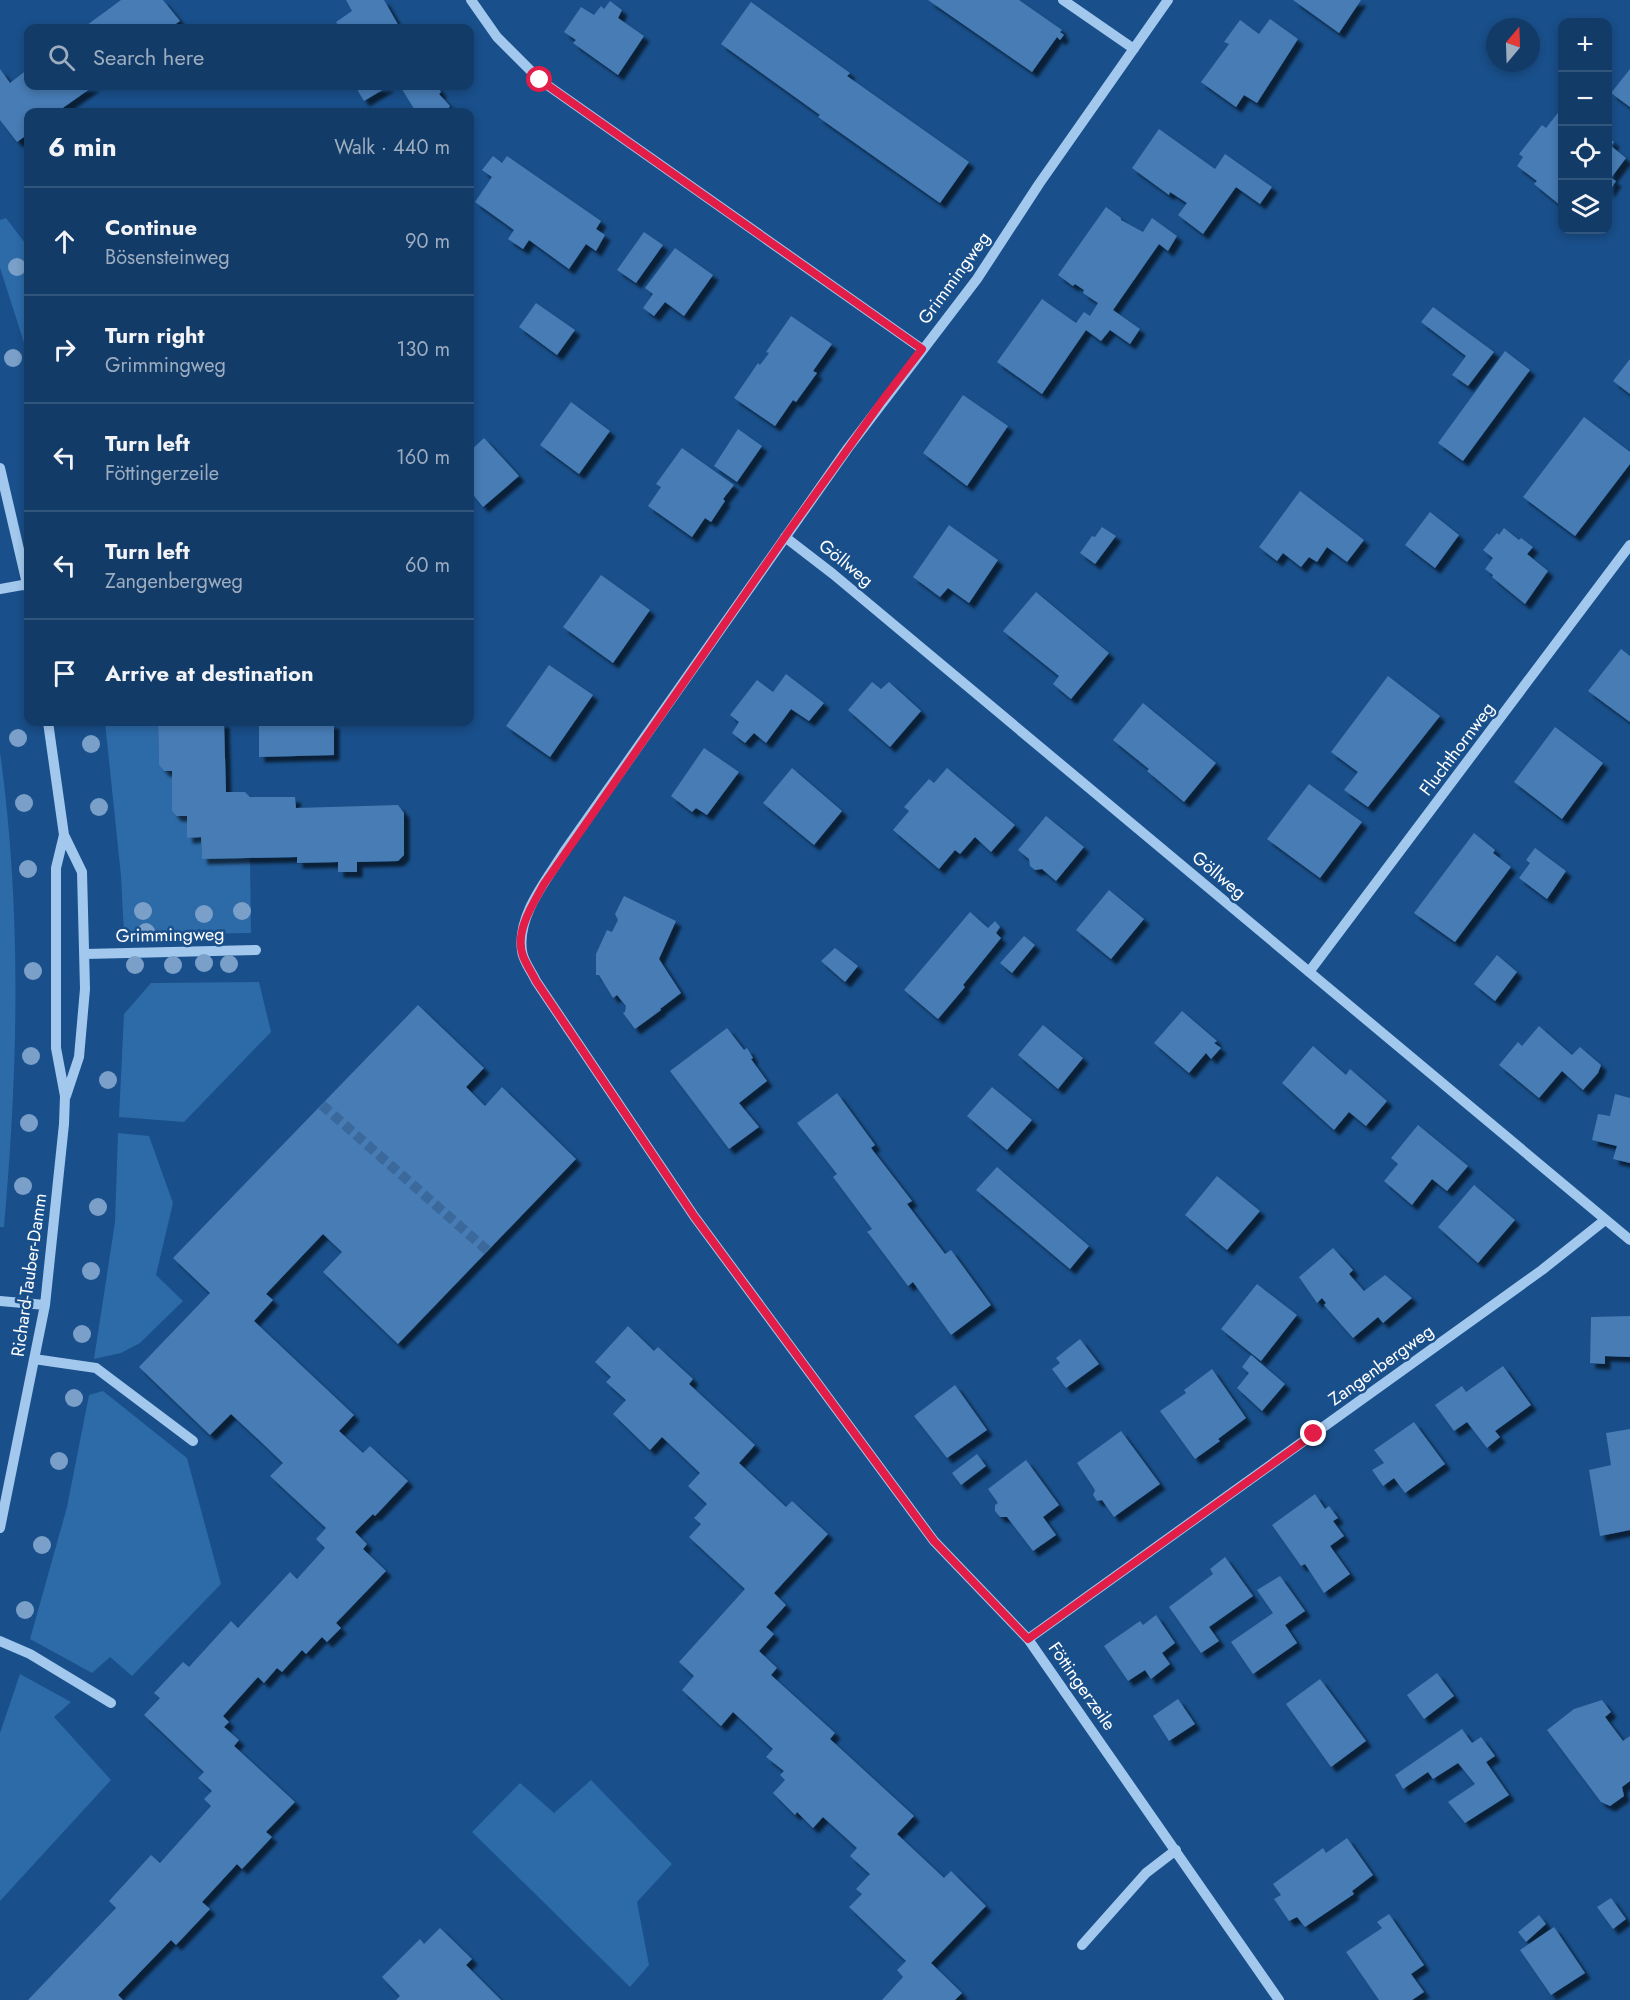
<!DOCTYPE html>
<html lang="en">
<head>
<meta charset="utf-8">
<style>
	:root { --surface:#133b68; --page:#204671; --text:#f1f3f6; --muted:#9dadc0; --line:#32557c }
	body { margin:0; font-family:Jost,sans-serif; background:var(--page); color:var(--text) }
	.controls { position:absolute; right:18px; top:18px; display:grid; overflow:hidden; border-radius:12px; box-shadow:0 3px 9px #0003 }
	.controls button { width:54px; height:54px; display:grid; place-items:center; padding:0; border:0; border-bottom:2px solid var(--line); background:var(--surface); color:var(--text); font:30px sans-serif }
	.compass { position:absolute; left:1486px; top:18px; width:54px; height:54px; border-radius:50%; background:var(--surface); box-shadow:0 3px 9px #0003; rotate:19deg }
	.stop { position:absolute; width:18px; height:18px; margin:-14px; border:4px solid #e11d48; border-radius:50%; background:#fff }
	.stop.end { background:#e11d48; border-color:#fff; box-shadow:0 2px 6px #0008 }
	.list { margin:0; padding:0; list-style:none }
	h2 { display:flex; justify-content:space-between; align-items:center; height:78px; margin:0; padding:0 24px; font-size:26px }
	h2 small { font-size:20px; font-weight:400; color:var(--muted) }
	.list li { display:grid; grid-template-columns:39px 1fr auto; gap:18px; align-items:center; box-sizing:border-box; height:108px; padding:0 24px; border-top:2px solid var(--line) }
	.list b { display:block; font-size:22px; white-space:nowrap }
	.list p { margin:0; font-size:20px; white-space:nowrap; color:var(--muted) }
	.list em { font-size:20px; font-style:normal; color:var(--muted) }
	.icon { flex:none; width:33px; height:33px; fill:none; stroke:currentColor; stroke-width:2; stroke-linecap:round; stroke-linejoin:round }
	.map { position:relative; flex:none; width:1630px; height:2000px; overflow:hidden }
	.search { position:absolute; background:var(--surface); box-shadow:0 3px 9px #0003; left:24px; top:24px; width:450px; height:66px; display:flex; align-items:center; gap:15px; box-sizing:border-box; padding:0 21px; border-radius:12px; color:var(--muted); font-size:22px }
	.panel { position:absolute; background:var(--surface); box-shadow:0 3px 9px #0003; left:24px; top:108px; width:450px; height:618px; border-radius:12px }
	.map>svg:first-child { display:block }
</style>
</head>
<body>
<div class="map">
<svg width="1630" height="2000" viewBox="0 0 1630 2000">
	<defs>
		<filter id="shadow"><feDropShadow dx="5.5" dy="5.5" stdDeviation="1.5" flood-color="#0009"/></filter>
	</defs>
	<rect width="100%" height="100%" fill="#194f8a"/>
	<path fill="#2c6aa8" d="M6 218 28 247V355L0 268V220Z
		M105 722H158L159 765 164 771H172V811L176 816H187V838L201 837 202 859 250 858 251 933 124 935 121 876Z
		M0 752C22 910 18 1069 4 1227H0Z
		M259 982 271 1032 184 1122 119 1117 124 1014 151 983Z
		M118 1133 149 1136 173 1203 156 1275 183 1301 140 1343 121 1353 94 1359 115 1222Z
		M103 1391 187 1458 221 1584 132 1676 110 1657 92 1673 30 1639 67 1507 89 1395Z
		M20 1674 71 1702 54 1717 111 1780 0 1901V1733Z
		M591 1780 672 1864 637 1902 649 1965 630 1987 472 1832 520 1783 554 1813Z"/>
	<path fill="#467cb5" filter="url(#shadow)" d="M121 0H163L180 21 170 28H83Z
		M346 0H384L400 28H340L336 22 352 11Z
		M928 0H1019L1062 30 1060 32 1064 35 1060 40 1057 37 1032 72Z
		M1293 0H1361L1339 33Z
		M610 1 622 10 618 18 644 36 618 75 573 43 576 40 564 32 581 7 594 15 601 6 604 9Z
		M751 2 850 73 847 76 969 162 940 203 818 117 820 115 721 44Z
		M1270 19 1298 39 1257 103 1244 95 1236 107 1201 82 1229 44 1224 42 1240 20 1259 34Z
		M0 69 10 83 28 69V86H94L57 112H28V134L17 142 0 120Z
		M1630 69V107L1611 93Z
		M355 86H389L364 101Z
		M400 86H437L441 92 439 94 450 106 448 109 450 112H416Z
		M1561 109 1562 110V201L1560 205 1534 184 1537 181 1517 166 1523 157 1519 154 1542 125 1546 128Z
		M1159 129 1215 169 1225 154 1272 187 1260 204 1236 187 1203 234 1178 215 1187 203 1170 192 1169 195 1132 168Z
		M1608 137 1614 142 1611 146 1626 158 1611 178 1616 181 1608 193Z
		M493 156 502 163 507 156 601 221 596 229 605 235 596 251 586 244 569 269 529 240 523 249 508 239 514 230 475 202 492 177 482 170Z
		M1106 207 1121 218V220L1143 232 1152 218 1177 236 1168 251 1159 244 1113 310 1140 329 1130 344 1110 330 1101 341 1086 330 1042 394 997 362 1042 299 1076 323 1084 312 1090 316 1098 303 1083 293 1084 290 1075 284 1073 286 1058 275Z
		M644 232 663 245 636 283 617 270Z
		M675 248 713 275 684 316 665 302 654 316 643 308 653 294 645 288Z
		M536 303 575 330 557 355 519 327Z
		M1433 307 1494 352 1468 386 1452 375 1466 356 1421 322Z
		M791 316 832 344 813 371 817 373 796 402 793 400 775 426 734 398 758 363 760 365 769 353 766 352Z
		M1505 351 1530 370 1463 461 1438 443Z
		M1630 359V394L1613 381Z
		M963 395 1008 426 967 486 923 453Z
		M571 402 610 431 579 474 540 445Z
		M1584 417 1630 452V464L1575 536 1523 497Z
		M738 429 762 446 737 482 714 466Z
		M484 438 519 476 483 507 470 491V451Z
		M682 448 734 485 723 499 725 501 711 522 705 518 692 537 648 506 661 487 656 484Z
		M1300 491 1364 540 1347 562 1327 547 1317 562 1309 557 1301 567 1283 553 1277 561 1259 547Z
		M1430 512 1459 535 1435 568 1405 545Z
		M949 525 998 560 969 603 948 588 940 597 913 577Z
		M1102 527 1116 536 1095 564 1080 553 1092 536 1095 537Z
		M1504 528 1519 540 1521 538 1533 547 1527 554 1548 571 1525 604 1492 577 1493 575 1485 569 1493 558 1483 550 1497 533 1499 535Z
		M601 575 650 610 613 663 563 627Z
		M1036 592 1109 653 1071 699 1053 684 1059 676 1003 631Z
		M1621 649 1630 656V722L1588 691Z
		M549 665 593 695 550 757 506 726Z
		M786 674 824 703 809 721 791 709 766 743 754 733 745 743 732 733 739 722 730 715 757 680 773 692Z
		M1388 676 1440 716 1368 807 1344 790 1358 772 1331 752Z
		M872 682 881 689 889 682 921 711 890 747 848 710Z
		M1143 703 1216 763 1184 802 1147 771 1149 769 1113 740Z
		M158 722H224L226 792H245L250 797H295L296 808 398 805 404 813V855L398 861 357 862V872H338V862L297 863V857L202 859 201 837 187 838V816H176L172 811V771H164L159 765Z
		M259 722 334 723V755L259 757Z
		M1555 727 1603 763 1562 819 1514 782Z
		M704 748 739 772 707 815 696 808 692 812 671 796Z
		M792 768 842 811 814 845 763 803Z
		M947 768 1015 825 991 852 975 837 960 854 955 850 939 869 893 830 909 811 904 807 929 779 934 783Z
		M1309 784 1362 822 1320 878 1267 839Z
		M1046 816 1084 847 1056 881 1042 869 1035 870 1030 866 1029 859 1018 850Z
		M1474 833 1495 850 1493 853 1511 867 1455 942 1414 913Z
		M1535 848 1566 871 1547 899 1519 878 1530 863 1526 860Z
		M1109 890 1144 919 1111 959 1076 930Z
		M624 896 676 921 659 959 681 993 660 1009 661 1010 635 1029 623 1013 625 1012 626 1006 617 995 613 998 599 975H596V954L607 930 612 932 618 920 615 914Z
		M970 912 988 928 995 921 1000 927 996 933 1001 938 963 985 965 987 938 1019 904 990Z
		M1024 936 1035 945 1012 973 1000 963Z
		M835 948 858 966 845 982 821 961Z
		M1497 955 1517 972 1495 1001 1474 984Z
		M418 1005 484 1068 466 1087 485 1106 502 1087 576 1159 398 1344 323 1272 342 1252 323 1234 266 1294 273 1300 254 1321 354 1415 339 1431 363 1453 370 1446 408 1481 375 1516 373 1514 355 1532 367 1544 363 1549 386 1571 336 1623 341 1628 327 1642 322 1637 306 1654 302 1650 282 1672 277 1668 264 1683 258 1677 223 1716 229 1722 224 1727 239 1740 234 1746 295 1802 266 1832 272 1837 242 1869 237 1864 202 1902 210 1909 176 1945 171 1940 118 1995 123 2000H28L116 1908 109 1901 151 1855 160 1863 211 1806 204 1799 212 1791 198 1778 204 1772 144 1715 160 1698 154 1693 183 1662 189 1667 231 1621 238 1628 290 1572 297 1579 325 1548 316 1539 326 1528 270 1476 283 1463 259 1440 231 1414 210 1435 139 1367 210 1293 173 1258Z
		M1182 1011 1217 1041 1214 1043 1221 1048 1211 1059 1206 1053 1189 1073 1154 1043Z
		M1043 1025 1083 1058 1058 1089 1018 1055Z
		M1539 1026 1572 1055 1580 1047 1601 1065 1598 1073 1583 1090 1562 1071 1539 1098 1499 1065 1518 1042 1522 1046Z
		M727 1028 744 1050 747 1048 753 1058 751 1059 767 1081 739 1103 759 1127 729 1149 670 1071Z
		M1313 1046 1346 1075 1350 1069 1387 1101 1366 1126 1349 1112 1334 1130 1282 1083Z
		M992 1087 1032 1120 1007 1150 967 1116Z
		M837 1093 875 1145 871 1148 912 1201 907 1204 945 1254 951 1250 991 1305 951 1335 913 1282 908 1286 869 1234 867 1232 872 1229 833 1177 837 1174 797 1123Z
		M1615 1094 1630 1098V1163L1613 1159 1617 1146 1592 1140 1598 1114 1610 1116Z
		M1418 1125 1468 1166 1447 1191 1432 1179 1412 1205 1384 1181 1398 1164 1391 1158Z
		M997 1167 1089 1246 1070 1269 976 1190Z
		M1217 1176 1260 1211 1227 1250 1185 1215Z
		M1474 1185 1515 1220 1478 1263 1438 1227Z
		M1333 1248 1353 1270 1349 1274 1364 1291 1385 1275 1412 1298 1383 1323 1378 1317 1353 1338 1324 1305 1326 1303 1322 1298 1317 1303 1299 1277Z
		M1257 1284 1297 1315 1261 1361 1221 1329Z
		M1630 1316V1357L1605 1356V1364L1590 1363 1591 1317Z
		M628 1326 654 1351 658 1347 693 1379 689 1384 755 1445 739 1463 786 1507 792 1501 828 1534 774 1593 786 1605 766 1627 774 1634 759 1651 777 1668 771 1675 835 1733 830 1739 914 1816 897 1834 944 1878 951 1871 986 1906 931 1963 962 1993 955 2000H882L903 1977 897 1970 906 1961 849 1907 862 1894 856 1889 870 1874 850 1856 857 1848 823 1817 813 1828 797 1812 795 1815 773 1793 785 1780 780 1775 784 1771 766 1757 773 1749 733 1712 721 1726 682 1690 694 1676 679 1662 745 1589 689 1537 701 1524 694 1518 707 1504 688 1486 700 1473 662 1437 650 1450 613 1414 626 1400 606 1382 611 1377 595 1362Z
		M1080 1339 1099 1364 1066 1388 1052 1369 1060 1363 1056 1358Z
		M1251 1355 1285 1384 1262 1411 1237 1388 1249 1373 1242 1367Z
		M1503 1366 1531 1405 1495 1431 1500 1437 1487 1448 1467 1422 1454 1431 1435 1405 1462 1386 1466 1392Z
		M1212 1369 1246 1418 1218 1439 1220 1441 1195 1459 1160 1411 1186 1393 1184 1390Z
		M955 1385 987 1430 947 1458 914 1416Z
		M1414 1422 1445 1464 1405 1493 1394 1478 1383 1486 1372 1470 1384 1463 1374 1450Z
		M1630 1429V1530L1600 1536 1589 1470 1611 1465 1606 1433Z
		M1121 1431 1160 1484 1114 1517 1102 1500 1097 1501 1093 1495 1095 1490 1077 1463Z
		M977 1454 986 1466 961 1485 952 1473Z
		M1026 1460 1059 1505 1043 1517 1056 1535 1033 1551 1007 1517H1000L995 1511V1505L998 1503 988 1489Z
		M1315 1494 1325 1509 1329 1506 1338 1518 1333 1521 1344 1536 1330 1546 1350 1574 1324 1593 1305 1564 1301 1566 1272 1525Z
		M1225 1557 1253 1596 1209 1627 1219 1641 1201 1653 1169 1607 1213 1574 1210 1569Z
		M1280 1576 1305 1611 1285 1625 1297 1643 1253 1674 1231 1642 1273 1613 1257 1590Z
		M1156 1615 1175 1643 1162 1653 1170 1664 1151 1679 1145 1670 1128 1681 1104 1646 1140 1621 1143 1625Z
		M1437 1673 1454 1696 1424 1719 1407 1695Z
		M1320 1679 1366 1741 1331 1767 1286 1704Z
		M1178 1699 1195 1724 1169 1741 1153 1716Z
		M1602 1700 1611 1712 1605 1717 1623 1741 1630 1736V1781L1622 1787 1624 1796 1610 1806 1601 1802 1547 1730 1574 1709Z
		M1462 1729 1472 1743 1481 1737 1495 1756 1486 1762 1509 1795 1465 1823 1448 1802 1475 1784 1458 1763 1433 1779 1428 1772 1403 1789 1395 1775Z
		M1347 1838 1373 1875 1352 1891 1354 1894 1305 1927 1297 1917 1289 1921 1274 1899 1281 1895 1273 1884 1323 1848 1326 1853Z
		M1611 1898 1626 1919 1613 1929 1597 1907Z
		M1389 1914 1424 1965 1411 1974 1424 1992 1412 2000H1379L1346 1952 1382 1928 1377 1922Z
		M1539 1915 1546 1924 1526 1942 1518 1932Z
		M1554 1927 1585 1973 1551 1995 1520 1950Z
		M440 1928 472 1959 466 1965 501 2000H396L400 1996 382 1977 420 1939 424 1944Z"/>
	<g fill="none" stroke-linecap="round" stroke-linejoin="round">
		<path stroke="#3c699c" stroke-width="10" stroke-dasharray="10 5" stroke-linecap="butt" d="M322 1105 488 1251"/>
		<path stroke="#a3c8ed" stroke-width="10" d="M471 0 497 37 540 80 922 349
			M1063 0 1134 49
			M1168 0 1039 184 977 279 848 448 564 852C546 881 517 915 522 951 523 961 532 972 536 981L694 1216 934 1541 1028 1639 1279 2000
			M0 468 28 588
			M785 537 833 574 1630 1240
			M0 589 28 584
			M48 722 64 835 82 872 85 989 79 1057 66 1096
			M85 954 256 950
			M1309 972 1630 545
			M0 1301 45 1305
			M34 1359 96 1368 193 1441
			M0 1528 45 1305 64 1124 65 1096 56 1048V868L64 835
			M1028 1639 1542 1270 1605 1220
			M0 1641 30 1654 111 1703
			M1082 1945 1146 1873 1176 1850"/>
	</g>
	<g fill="#7a9fc8">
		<circle cx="17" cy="267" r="9"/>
		<circle cx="13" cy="358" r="9"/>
		<circle cx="18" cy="738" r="9"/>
		<circle cx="91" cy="744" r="9"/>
		<circle cx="24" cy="803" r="9"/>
		<circle cx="99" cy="807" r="9"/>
		<circle cx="28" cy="869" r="9"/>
		<circle cx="143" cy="911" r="9"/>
		<circle cx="242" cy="911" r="9"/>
		<circle cx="204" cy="914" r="9"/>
		<circle cx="146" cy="932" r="9"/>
		<circle cx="204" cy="963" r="9"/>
		<circle cx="229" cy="964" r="9"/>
		<circle cx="135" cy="965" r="9"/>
		<circle cx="173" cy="965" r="9"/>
		<circle cx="33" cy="971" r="9"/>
		<circle cx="31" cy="1056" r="9"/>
		<circle cx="108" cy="1080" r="9"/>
		<circle cx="29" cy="1123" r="9"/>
		<circle cx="23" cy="1186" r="9"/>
		<circle cx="98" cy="1207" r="9"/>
		<circle cx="91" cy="1271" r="9"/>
		<circle cx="82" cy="1334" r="9"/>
		<circle cx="74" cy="1398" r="9"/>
		<circle cx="59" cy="1461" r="9"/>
		<circle cx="42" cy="1545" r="9"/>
		<circle cx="25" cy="1610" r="9"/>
	</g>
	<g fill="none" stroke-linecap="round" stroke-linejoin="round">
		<path stroke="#e11d48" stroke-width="8" d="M540 80 922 349 882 401 789 531 544 884C533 904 514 932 523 956 526 964 532 973 536 981L694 1216 934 1541 1028 1639 1314 1434"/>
	</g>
	<g text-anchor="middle" stroke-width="5" stroke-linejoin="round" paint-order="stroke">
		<g font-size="18" fill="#fff" stroke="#194f8a">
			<text transform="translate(954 278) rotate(-54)" y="6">Grimmingweg</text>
			<text transform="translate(846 563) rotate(39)" y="6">Göllweg</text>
			<text transform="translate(1457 749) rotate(-53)" y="6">Fluchthornweg</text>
			<text transform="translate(1219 875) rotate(40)" y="6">Göllweg</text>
			<text transform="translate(170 935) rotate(-1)" y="6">Grimmingweg</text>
			<text transform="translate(29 1275) rotate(-82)" y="6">Richard-Tauber-Damm</text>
			<text transform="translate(1381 1365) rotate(-36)" y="6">Zangenbergweg</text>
			<text transform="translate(1082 1686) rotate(55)" y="6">Föttingerzeile</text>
		</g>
	</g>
</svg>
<div class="controls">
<button>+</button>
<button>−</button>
<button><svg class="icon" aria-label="locate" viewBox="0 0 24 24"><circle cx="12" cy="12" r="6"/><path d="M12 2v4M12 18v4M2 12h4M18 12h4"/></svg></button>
<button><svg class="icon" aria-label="layers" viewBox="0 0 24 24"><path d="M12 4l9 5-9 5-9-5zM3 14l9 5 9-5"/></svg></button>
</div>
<svg class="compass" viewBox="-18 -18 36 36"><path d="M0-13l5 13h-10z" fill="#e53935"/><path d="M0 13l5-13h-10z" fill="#9dadc0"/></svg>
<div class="stop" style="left:540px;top:80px"></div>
<div class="stop end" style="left:1314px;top:1434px"></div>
<div class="search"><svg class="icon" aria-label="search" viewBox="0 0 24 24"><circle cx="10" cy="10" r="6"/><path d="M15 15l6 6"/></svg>Search here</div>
<section class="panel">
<h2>6 min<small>Walk · 440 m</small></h2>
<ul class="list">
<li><svg class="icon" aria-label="ahead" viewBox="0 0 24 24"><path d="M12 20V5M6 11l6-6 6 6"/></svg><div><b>Continue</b><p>Bösensteinweg</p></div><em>90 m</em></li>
<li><svg class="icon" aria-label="right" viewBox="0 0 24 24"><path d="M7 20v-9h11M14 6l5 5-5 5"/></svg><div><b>Turn right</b><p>Grimmingweg</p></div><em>130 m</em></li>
<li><svg class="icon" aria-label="left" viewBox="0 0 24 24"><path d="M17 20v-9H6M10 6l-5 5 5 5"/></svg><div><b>Turn left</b><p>Föttingerzeile</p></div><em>160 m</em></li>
<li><svg class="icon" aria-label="left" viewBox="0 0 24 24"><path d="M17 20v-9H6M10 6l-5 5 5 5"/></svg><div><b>Turn left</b><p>Zangenbergweg</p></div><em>60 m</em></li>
<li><svg class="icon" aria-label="arrive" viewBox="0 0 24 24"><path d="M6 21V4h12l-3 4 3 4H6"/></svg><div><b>Arrive at destination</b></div></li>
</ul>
</section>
</div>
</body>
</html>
